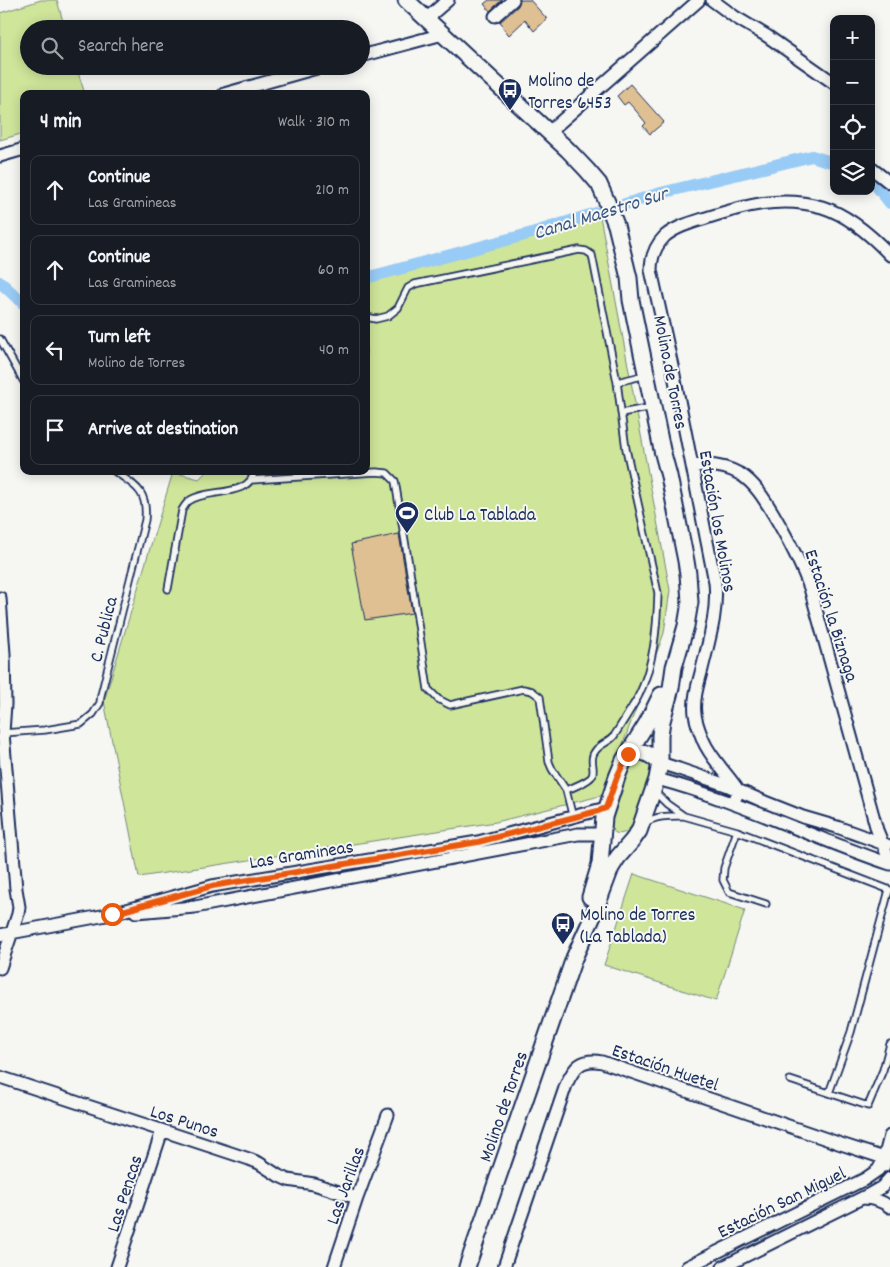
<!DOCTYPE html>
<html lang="en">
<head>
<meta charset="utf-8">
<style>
	:root { --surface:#171b24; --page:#20242c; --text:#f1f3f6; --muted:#9ea1a6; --line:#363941 }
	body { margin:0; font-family:Dekko,sans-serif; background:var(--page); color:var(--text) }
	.controls { position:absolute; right:15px; top:15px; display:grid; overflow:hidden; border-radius:10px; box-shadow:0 2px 12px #0003 }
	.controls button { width:45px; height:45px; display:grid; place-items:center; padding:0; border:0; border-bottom:1px solid var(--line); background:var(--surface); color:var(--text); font:25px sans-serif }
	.stop { position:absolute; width:15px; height:15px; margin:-11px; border:4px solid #ea580c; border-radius:50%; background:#fff }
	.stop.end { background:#ea580c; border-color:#fff; box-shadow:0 1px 5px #0008 }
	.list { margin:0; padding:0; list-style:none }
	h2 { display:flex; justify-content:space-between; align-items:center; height:65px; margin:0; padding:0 20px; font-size:21px }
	h2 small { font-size:16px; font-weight:400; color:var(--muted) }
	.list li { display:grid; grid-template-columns:32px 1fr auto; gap:15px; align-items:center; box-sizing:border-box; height:70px; margin:0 10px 10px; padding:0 10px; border:1px solid var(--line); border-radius:10px }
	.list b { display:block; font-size:19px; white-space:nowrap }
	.list p { margin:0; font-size:16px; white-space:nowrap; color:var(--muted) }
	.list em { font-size:16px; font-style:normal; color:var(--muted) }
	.icon { flex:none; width:28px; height:28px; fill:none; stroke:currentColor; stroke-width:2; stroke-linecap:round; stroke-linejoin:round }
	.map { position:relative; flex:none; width:890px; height:1267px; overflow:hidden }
	.search { position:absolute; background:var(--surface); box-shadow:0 2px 12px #0003; left:20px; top:20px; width:350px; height:55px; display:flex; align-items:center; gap:12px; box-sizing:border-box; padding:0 18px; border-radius:28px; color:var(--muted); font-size:19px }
	.panel { position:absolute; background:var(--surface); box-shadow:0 2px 12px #0003; left:20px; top:90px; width:350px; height:385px; border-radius:10px }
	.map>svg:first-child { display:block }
</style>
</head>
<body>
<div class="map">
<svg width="890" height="1267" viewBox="0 0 890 1267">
	<rect width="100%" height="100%" fill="#f6f6f2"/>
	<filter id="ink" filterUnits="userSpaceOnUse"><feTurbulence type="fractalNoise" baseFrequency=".02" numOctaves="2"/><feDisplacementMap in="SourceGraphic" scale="10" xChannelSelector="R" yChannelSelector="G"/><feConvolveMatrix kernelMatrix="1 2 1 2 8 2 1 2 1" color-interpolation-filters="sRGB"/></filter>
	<g filter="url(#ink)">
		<path fill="#cfe59a" stroke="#758a7c" d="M41 0H57L65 29H29V66H76L85 94H24V133L0 140V13Z
			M600 216 670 590 664 633 604 795 496 822 139 877 104 701 173 472 199 479 207 471H366V281L421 265Z
			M638 758C647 761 652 765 650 775L632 826C628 833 616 838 611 828 610 826 610 821 609 819L628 764Z
			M634 874 745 910 716 1001 604 965Z"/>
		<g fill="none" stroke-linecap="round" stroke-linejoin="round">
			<path stroke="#98cbf5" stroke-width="12" d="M871 179 890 203
				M366 278 532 233 661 193 812 156 834 163
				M0 282 24 304"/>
		</g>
		<path fill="#dfc092" stroke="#1b2f5e" d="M489 0H502L490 11 484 4Z
			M520 0H530L547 19 534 31 525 20 509 35 502 26 503 25 500 22 518 6Z
			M630 84 664 122 650 134 643 126 646 123 637 112 628 102 624 105 617 96Z
			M399 534 412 613 365 620 351 544Z"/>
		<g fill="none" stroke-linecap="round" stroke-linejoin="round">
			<g stroke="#1b2f5e" stroke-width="9">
				<path id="lane" d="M366 317 376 319 388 316 398 308 408 288 415 284 579 250 586 251 592 255 617 382 626 449 658 593C657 628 654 665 638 697 634 704 630 710 626 717 622 723 618 730 614 736 609 742 601 744 596 750 588 759 596 769 592 776 589 781 572 788 566 790
					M0 339 24 382
					M617 382 646 375
					M621 413 653 407
					M251 480 376 472 387 473 395 481 409 565 428 689 438 699 450 705 523 689 532 691 540 697 549 762 552 769 566 790 573 818
					M168 589 182 510C184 507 186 503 189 501 206 488 251 498 254 471
					M3 733 45 730 81 724 93 714 100 703 101 695 145 520C148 491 136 486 114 471
					M654 791 667 804 684 816 737 831 890 890
					M645 823C657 815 671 816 684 816
					M737 831 724 868 723 880 729 892 766 904
					M790 1080 868 1106 883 1070 890 1044
					M829 1093 851 1032 889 890"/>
			</g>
			<g stroke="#1b2f5e" stroke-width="15">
				<path id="street" d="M712 0 735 17 767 36 834 83
					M495 16 513 0
					M426 19 448 0
					M361 56 443 34
					M224 94 324 66
					M549 132 699 0
					M0 156 24 149
					M871 168 890 183
					M692 466C709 464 725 465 740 474 755 483 765 500 774 515 788 539 800 561 810 588L877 830 890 862
					M0 598 4 654 5 704 3 733 16 889 19 907 18 914 0 968
					M660 763 679 769 726 785 765 802 803 817 837 827 887 845
					M657 779C737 800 812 838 890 864
					M734 804 738 790C727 773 711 759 703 740 700 732 696 723 695 714 693 699 698 684 702 669 709 640 718 612 715 582L673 370 651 270C651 257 655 246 665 236 676 227 690 223 703 219 743 206 780 195 822 207 848 215 871 235 890 255
					M136 912 195 907 578 834H596L602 836
					M0 935 112 914 212 886 478 842 606 808
					M0 1077 249 1159 259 1163 279 1176 288 1180 314 1184 357 1198
					M884 1166V1159L890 1136
					M862 1198C873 1198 881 1200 890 1207
					M117 1267 162 1131
					M334 1267 357 1198 388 1115
					M504 1267 566 1085C574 1067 581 1058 602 1062L841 1144 890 1160
					M687 1267 865 1179 878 1170 884 1159
					M723 1267 868 1195 882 1187 890 1178"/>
			</g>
			<g stroke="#1b2f5e" stroke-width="19">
				<path id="secondary" d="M406 0 568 150 587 170 599 184 607 202 616 225 629 278 631 300 662 450 669 476 686 561 688 574 690 602 686 626 674 667 671 688 662 721 660 735V763L657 779 639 831 632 841 618 857 611 868 593 916 574 958 467 1267
					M625 759C638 746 649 753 660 763
					M590 897 600 864 604 817 617 777 624 760 647 723 661 695"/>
			</g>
			<use href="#lane" stroke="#f6f6f2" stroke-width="5.5"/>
			<use href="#street" stroke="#f6f6f2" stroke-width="11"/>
			<use href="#secondary" stroke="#f6f6f2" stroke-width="15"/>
		</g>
	</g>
	<g fill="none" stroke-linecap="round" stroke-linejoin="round" filter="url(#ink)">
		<path stroke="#ea580c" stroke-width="6" d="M112 914 212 886 478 842 598 811 606 808 617 777 628 754"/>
	</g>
	<defs>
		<g id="bus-pin" transform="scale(1.25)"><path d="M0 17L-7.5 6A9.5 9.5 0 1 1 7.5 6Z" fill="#1b2f5e" stroke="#f6f6f2"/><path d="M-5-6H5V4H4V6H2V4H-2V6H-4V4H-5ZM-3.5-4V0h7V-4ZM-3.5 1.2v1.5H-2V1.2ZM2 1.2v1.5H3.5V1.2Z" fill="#fff"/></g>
		<g id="stadium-pin" transform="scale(1.25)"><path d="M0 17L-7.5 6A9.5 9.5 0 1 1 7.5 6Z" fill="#1b2f5e" stroke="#f6f6f2"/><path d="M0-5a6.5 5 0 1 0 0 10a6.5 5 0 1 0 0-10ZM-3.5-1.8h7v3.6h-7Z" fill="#fff"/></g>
	</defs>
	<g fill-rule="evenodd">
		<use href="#bus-pin" x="510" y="90"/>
		<use href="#stadium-pin" x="407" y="513"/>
		<use href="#bus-pin" x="563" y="924"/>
	</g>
	<g text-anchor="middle" stroke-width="4" stroke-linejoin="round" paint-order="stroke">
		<g font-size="19" fill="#1b2f5e" stroke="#f6f6f2" text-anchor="start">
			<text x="528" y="86">Molino de<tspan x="528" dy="22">Torres 6453</tspan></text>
			<text x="424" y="520">Club La Tablada</text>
			<text x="580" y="920">Molino de Torres<tspan x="580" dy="22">(La Tablada)</tspan></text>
		</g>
		<g font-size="19" fill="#1b2f5e" stroke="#f6f6f2">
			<text transform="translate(672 372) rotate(79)" y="7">Molino de Torres</text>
			<text transform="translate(719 521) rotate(80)" y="7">Estación los Molinos</text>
			<text transform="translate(833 615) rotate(72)" y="7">Estación la Biznaga</text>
			<text transform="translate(102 629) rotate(-76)" y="7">C. Publica</text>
			<text transform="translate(301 853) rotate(-9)" y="7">Las Gramineas</text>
			<text transform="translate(666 1066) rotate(19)" y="7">Estación Huetel</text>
			<text transform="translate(502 1106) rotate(-71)" y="7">Molino de Torres</text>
			<text transform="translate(185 1120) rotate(18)" y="7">Los Punos</text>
			<text transform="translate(344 1185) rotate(-70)" y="7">Las Jarillas</text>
			<text transform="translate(123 1193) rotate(-72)" y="7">Las Pencas</text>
			<text transform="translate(781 1201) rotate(-26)" y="7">Estación San Miguel</text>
		</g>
		<g font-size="20" font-style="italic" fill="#3a5684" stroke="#f6f6f2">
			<text transform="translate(600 212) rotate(-17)" y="7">Canal Maestro Sur</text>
		</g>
	</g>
</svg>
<div class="controls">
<button>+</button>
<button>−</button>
<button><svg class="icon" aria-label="locate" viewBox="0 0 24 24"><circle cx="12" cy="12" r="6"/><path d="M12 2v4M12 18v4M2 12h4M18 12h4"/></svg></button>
<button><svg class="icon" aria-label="layers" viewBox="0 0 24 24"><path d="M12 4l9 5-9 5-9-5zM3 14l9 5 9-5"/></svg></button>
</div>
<div class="stop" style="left:112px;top:914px"></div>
<div class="stop end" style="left:628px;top:754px"></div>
<div class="search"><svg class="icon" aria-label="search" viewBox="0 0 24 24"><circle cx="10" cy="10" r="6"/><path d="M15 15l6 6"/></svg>Search here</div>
<section class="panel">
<h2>4 min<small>Walk · 310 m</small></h2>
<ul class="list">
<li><svg class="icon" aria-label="ahead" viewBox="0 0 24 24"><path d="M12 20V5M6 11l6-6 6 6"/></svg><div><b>Continue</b><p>Las Gramineas</p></div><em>210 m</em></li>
<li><svg class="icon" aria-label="ahead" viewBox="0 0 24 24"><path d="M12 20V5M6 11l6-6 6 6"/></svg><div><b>Continue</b><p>Las Gramineas</p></div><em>60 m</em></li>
<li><svg class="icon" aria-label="left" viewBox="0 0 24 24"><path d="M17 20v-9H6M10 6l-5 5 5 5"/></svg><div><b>Turn left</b><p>Molino de Torres</p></div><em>40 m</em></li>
<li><svg class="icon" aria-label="arrive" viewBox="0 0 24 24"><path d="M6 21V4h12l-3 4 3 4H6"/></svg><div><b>Arrive at destination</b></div></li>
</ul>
</section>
</div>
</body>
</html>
